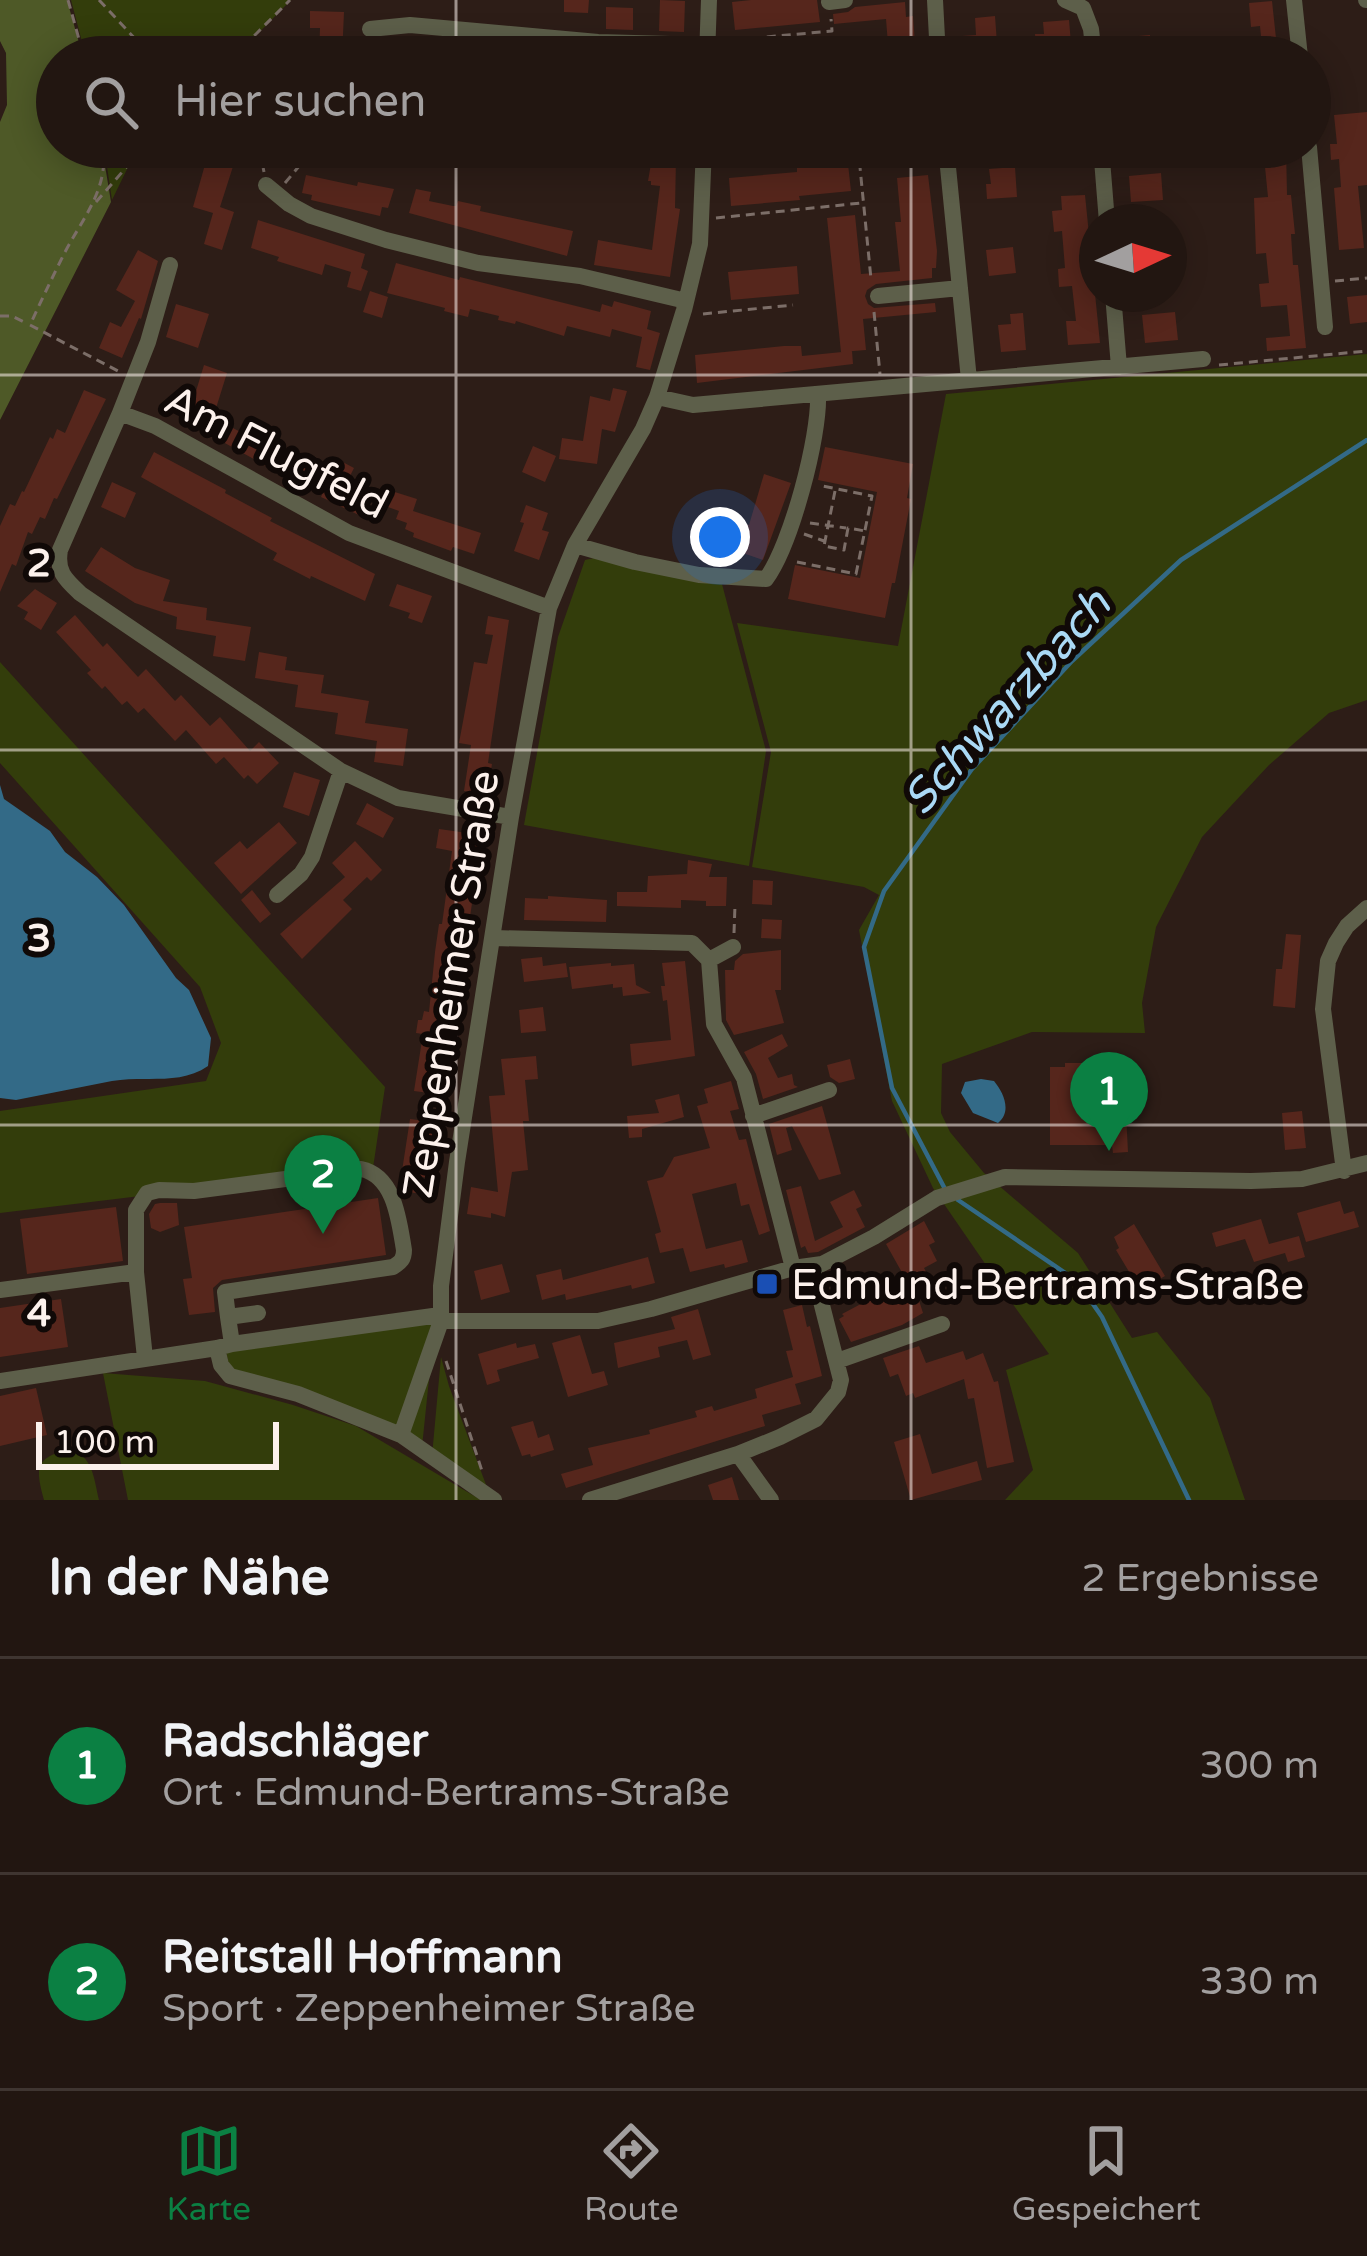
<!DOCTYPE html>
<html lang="de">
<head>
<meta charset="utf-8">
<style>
	:root { --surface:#221611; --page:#2e231f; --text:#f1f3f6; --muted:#a29f9f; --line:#3f3531; --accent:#0b8043 }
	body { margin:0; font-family:"Varela Round",sans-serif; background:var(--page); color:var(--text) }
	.compass { position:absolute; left:1079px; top:204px; width:108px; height:108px; border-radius:50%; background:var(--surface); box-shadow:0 6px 30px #0003; rotate:86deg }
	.scale { position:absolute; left:36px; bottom:30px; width:243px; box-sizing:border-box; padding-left:12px; border:6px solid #fcf1ec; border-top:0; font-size:33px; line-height:42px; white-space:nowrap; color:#fcf1ec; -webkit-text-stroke:9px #100907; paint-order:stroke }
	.you { position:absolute; left:720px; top:537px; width:42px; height:42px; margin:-30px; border:9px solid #fff; border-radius:50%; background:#1a73e8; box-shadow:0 0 0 18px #1a73e833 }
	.badge { display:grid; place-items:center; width:78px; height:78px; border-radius:50%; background:var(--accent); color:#fff; font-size:39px; font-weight:700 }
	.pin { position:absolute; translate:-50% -99px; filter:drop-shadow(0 3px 6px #0008) }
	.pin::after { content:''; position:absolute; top:63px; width:42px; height:36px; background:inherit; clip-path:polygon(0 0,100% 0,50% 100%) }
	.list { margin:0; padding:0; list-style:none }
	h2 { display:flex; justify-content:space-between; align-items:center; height:156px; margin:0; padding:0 48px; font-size:51px }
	h2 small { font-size:39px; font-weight:400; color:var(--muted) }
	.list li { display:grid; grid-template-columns:78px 1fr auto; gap:36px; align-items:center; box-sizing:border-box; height:216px; padding:0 48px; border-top:3px solid var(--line) }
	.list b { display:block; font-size:45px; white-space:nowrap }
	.list p { margin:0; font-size:39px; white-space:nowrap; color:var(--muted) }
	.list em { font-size:39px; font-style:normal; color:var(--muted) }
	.icon { flex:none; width:66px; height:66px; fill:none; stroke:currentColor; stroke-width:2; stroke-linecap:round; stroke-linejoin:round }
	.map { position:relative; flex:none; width:1367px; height:1500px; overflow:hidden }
	.search { position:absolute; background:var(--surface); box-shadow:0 6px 30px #0003; left:36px; right:36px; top:36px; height:132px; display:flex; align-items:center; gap:30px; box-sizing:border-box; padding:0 42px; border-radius:66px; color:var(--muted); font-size:45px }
	.sheet { height:588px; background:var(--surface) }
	nav { display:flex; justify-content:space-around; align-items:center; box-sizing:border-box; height:168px; border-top:3px solid var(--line); background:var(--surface); font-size:33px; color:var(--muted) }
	nav a { display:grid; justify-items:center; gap:6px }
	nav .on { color:var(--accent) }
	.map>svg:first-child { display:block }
</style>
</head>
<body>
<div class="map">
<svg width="1367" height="1500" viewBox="0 0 1367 1500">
	<rect width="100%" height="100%" fill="#2d1d17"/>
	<path fill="#333d0b" d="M71 0H291L235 57H86Z
		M104 147H145L131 161 112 200Z
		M1367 354V700L1329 713 1269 765 1202 837 1156 927 1142 1003 1145 1033 1032 1032 942 1064 941 1113 950 1132 984 1173 1078 1253 1132 1338 1157 1332 1210 1398 1245 1500H1005L1033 1470 1006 1370 1049 1354 1017 1310 933 1188 892 1101 859 930 879 895 864 887 752 867 771 752 737 623 898 646 946 394Z
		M594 558 722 584 766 751 749 866 524 825 558 637 585 560Z
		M0 662 385 1087 373 1168 0 1213V1111L206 1081 221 1043 200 987 0 763Z
		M435 1321 422 1447 230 1371 226 1351Z
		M441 1357 449 1386 488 1490 432 1456Z
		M103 1373 205 1381 293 1405 356 1426 481 1500H128Z
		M70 1449C93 1456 94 1479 99 1500H44C35 1467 35 1458 70 1449Z"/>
	<path fill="#4e5927" d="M0 0H67L83 57H57V147H102L111 202 0 420V122L7 105 6 53 0 41Z"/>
	<path fill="#336a87" d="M0 785 4 799 50 831 65 852 97 877 124 905 176 978 189 990 211 1038 208 1066C179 1086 145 1075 112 1081 80 1087 48 1094 16 1100L0 1098Z
		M981 1079 994 1081C1004 1093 1012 1112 998 1123L973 1113 961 1093 965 1082Z"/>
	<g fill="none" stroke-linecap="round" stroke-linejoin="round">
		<path stroke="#336a87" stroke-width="4.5" d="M945 1189 892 1088 864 947 884 891 972 769 1072 661 1181 560 1367 440
			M958 1200 1077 1281 1102 1317 1189 1500"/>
	</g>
	<path fill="#56261c" d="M564 0H589L588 13 564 12Z
		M660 0 685 1 684 32 659 31Z
		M751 0H817L820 22 735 30 732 2Z
		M1272 1 1278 57H1263L1260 26 1251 27 1249 3Z
		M905 2 906 17 913 16 916 57H889L886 19 834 24 833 14 848 12 855 7Z
		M606 7 633 8V30L606 29Z
		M310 11 344 12 342 57H319L320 28H310Z
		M995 16 998 57H964L962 36 976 35 975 18Z
		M1069 20 1072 55 1036 57 1035 34H1044L1043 22Z
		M1150 35 1152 57H1117L1115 38Z
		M1367 112V185L1358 186 1364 248 1339 250 1334 188 1341 187 1339 159 1331 160 1330 144H1337L1334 115Z
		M210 147H229L237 154 220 207 234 212 222 250 204 244 213 213 193 207Z
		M1055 147H1080L1082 164 1057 167Z
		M1263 147H1286L1287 195H1291L1295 234H1291L1293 265H1298L1306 348 1267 351 1266 338 1290 336 1287 305 1261 307 1259 284 1269 283 1266 253 1256 254 1254 198 1268 197Z
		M652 158 676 159 675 208 680 209 670 277 594 265 598 240 652 250 660 186 651 185V181H648Z
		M848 164 851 191 799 196 800 200 731 206 729 178 797 172V168Z
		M1015 167 1017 197 987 199 986 184H991L989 169Z
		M1161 173 1163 200 1131 202 1129 176Z
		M306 175 357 186 358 182 394 189 388 208 382 207 380 216 311 200 312 195 302 193Z
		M928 175 937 251 936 268H932V278L876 284 867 290 865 296 868 304 874 308 935 303 936 312 863 319 866 350 841 352 827 218 855 215 861 274 900 271 895 222H901L897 178Z
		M416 189 431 192 429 201 453 206H456L458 201 481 206 480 211 573 231 567 256 409 213Z
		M1085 195 1100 343 1068 345 1066 321H1076L1072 286 1059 287 1058 269 1065 268 1062 231 1054 232 1052 211 1062 210 1061 196Z
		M258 220 365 254 361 268 368 271 361 291 347 287 351 272 325 264 322 275 277 261 279 257 251 248Z
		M1013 247 1016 273 989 276 986 250Z
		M138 250 158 261 141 319 139 318 122 358 99 348 110 322 121 327 135 301 116 290Z
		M396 263 459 280 460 277 600 312 602 304 612 307 614 301 651 311 647 329 660 333 650 370 636 367 642 337 612 329 610 337 567 326 564 336 516 321 515 324 498 320 499 316 470 309 468 317 444 311 445 308 387 293Z
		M797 266 799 294 731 300 728 272Z
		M370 291 388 297 382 318 363 312Z
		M1367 295V322L1350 324 1347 297Z
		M176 304 209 314 198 348 166 337Z
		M1175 312 1178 340 1145 343 1142 315Z
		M1023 313 1026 350 1001 352 998 325 1011 324 1010 314Z
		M784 346H801L802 356 852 351 853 364 697 383 695 355Z
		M204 365 227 373 212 421 189 414Z
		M613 388 627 391 615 432 602 429 597 464 559 459 562 438 583 441 590 396 610 401Z
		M84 390 106 399 57 499 54 498 45 519 40 517 32 534 28 532 16 566 12 564 0 592V526L10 504 15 506 22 491 24 492 50 437 53 439 57 429 65 433Z
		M231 427 248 436 250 431 306 460 308 455 333 467 337 459 354 468 347 482 373 495 363 517 321 497 327 483 291 466 286 477 223 442Z
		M533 446 556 456 545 482 522 472Z
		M825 447 913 464 907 498 911 499 895 583H892L885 618 788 599 795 565 860 578 877 492 818 480Z
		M154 452 226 490 225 493 272 518 270 521 375 574 365 601 311 576 310 579 273 560 277 553 141 477Z
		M764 474 791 483 763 560 737 551 746 524 749 525Z
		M112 482 136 493 125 518 101 507Z
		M382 488 417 499 413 511 481 533 474 554 453 547 451 551 413 537 414 533 405 529 407 523 396 519 399 511 377 503Z
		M526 505 548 513 542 530 549 532 539 560 514 551 524 523 520 522Z
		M101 547 135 568 170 580 163 601 207 608 206 620 251 627 245 661 213 656 216 636 176 629 177 617 135 603 85 571Z
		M397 584 432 596 422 623 408 618 410 613 389 606Z
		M35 589 57 603 41 630 24 619 28 612 17 606Z
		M75 615 103 647 107 643 138 677 146 669 175 701 181 695 210 726 220 717 250 751 259 742 279 763 257 784 248 775 244 779 224 757 216 764 186 730 175 741 144 708 138 713 127 701 122 705 105 686 102 689 87 673 91 670 56 632Z
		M488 616 509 620 488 763 492 764 487 794 464 791 471 745 459 743 474 662 487 664 493 635 485 634Z
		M259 652 287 657 285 670 324 675 321 693 369 701 365 723 408 729 403 766 374 762 377 741 335 734 338 713 295 707 298 685 255 678Z
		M294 772 320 780 309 816 283 807Z
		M367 803 394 818 383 838 356 824Z
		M279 822 297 843 241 894 214 863 240 841 247 849Z
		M439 829 482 835 444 1095 414 1091 423 1034 416 1033 418 1020H422L424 1011 429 1012 435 952 439 924H442L452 851 436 848Z
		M355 841 382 870 371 881 367 877 343 900 352 909 302 959 280 934 345 877 332 863Z
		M688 860 712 864 709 877H727L726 906H706V901L681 900V908L617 906V892H647L648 876 687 874Z
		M753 880 773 881 772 905 752 904Z
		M252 890 271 914 260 923 241 900Z
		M548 896 607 900 606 922 524 920 525 898 548 899Z
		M762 919 782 920 781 939 761 938Z
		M1286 934 1301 935 1295 1008 1273 1006 1276 969H1282Z
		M781 950V990H775L784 1023 734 1035 726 1020 725 970H734L735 961 743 954Z
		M542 957 543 966 566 963 568 977 524 982 521 959Z
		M685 961 695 1056 632 1066 630 1044 671 1040 667 1000 663 1001 661 986H665L662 963Z
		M611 963V966L634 964 636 985 651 993 623 996 622 987 613 988V984L572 989 569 967Z
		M543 1007 546 1031 521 1033 519 1010Z
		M782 1034 788 1046 768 1058 778 1078 792 1074 794 1085 798 1087 763 1099 756 1074 744 1052Z
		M536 1056 538 1079 525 1080 529 1121H523L528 1170 512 1172 505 1217 491 1213V1218L467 1214 471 1187 498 1192 489 1096 505 1095 501 1059Z
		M850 1059 855 1079 839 1083 830 1077 827 1065Z
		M1065 1063H1103V1067H1112V1114H1126L1128 1152 1113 1153 1112 1145H1050V1067H1065Z
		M731 1081 739 1109 730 1111 739 1140 746 1139 770 1231 759 1235 749 1204 741 1206 736 1183 692 1194 706 1249 742 1240 748 1262 725 1268 724 1264 690 1272 683 1248 660 1253 655 1234 661 1232 647 1181 663 1177 674 1157 710 1148 697 1106 708 1103 704 1089Z
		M679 1094 684 1117 642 1129V1137L629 1138 627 1116 659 1113 655 1100Z
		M822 1106 841 1174 819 1180 792 1126 786 1128 792 1150 777 1155 769 1124Z
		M1302 1111 1306 1148 1285 1150 1282 1113Z
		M410 1119 426 1121 425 1131 433 1132 426 1178 423 1177 421 1194 403 1191 400 1184Z
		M801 1186 815 1241 843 1227 830 1202 854 1190 862 1206 856 1209 865 1227 818 1252 808 1253 805 1246 801 1248 786 1190Z
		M378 1198 386 1255 222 1280 213 1288 215 1312 189 1315 183 1279 192 1278 184 1227Z
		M1340 1201 1344 1214 1354 1211 1359 1227 1306 1242 1297 1213Z
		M160 1203H177L179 1225 160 1232 151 1228 149 1214 155 1204Z
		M116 1207 123 1261 27 1274 20 1219Z
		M1261 1219 1269 1244 1299 1236 1305 1257 1288 1262 1285 1253 1254 1262 1245 1239 1216 1247 1212 1233Z
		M924 1221 935 1242 929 1245 937 1261 924 1268 932 1283 916 1291 923 1313 902 1325 851 1342 839 1319 844 1316 842 1314 874 1297 877 1302 909 1285 886 1244Z
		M1134 1224 1165 1276 1144 1288 1138 1278 1134 1280 1116 1250 1119 1248 1114 1237Z
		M648 1257 655 1283 632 1289 631 1285 566 1300 565 1294 542 1300 536 1275 561 1269 563 1280Z
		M502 1264 510 1292 481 1300 474 1271Z
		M1182 1273 1192 1289 1176 1299 1167 1282Z
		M61 1299 68 1347 0 1357V1308Z
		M802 1305 807 1327 810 1326 822 1376 795 1384 801 1404 762 1415 765 1426 566 1488 561 1474 593 1465 588 1448 650 1434 649 1430 697 1417 695 1411 712 1406 714 1411 757 1398 755 1389 793 1377 786 1351 793 1350 783 1310Z
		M698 1309 711 1355 693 1360 687 1340 658 1347 660 1357 618 1368 614 1343 675 1329 671 1317Z
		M580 1335 592 1374 604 1371 608 1385 568 1397 552 1343Z
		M516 1343 517 1348 535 1344 539 1358 497 1370 500 1381 487 1385 478 1354Z
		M919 1346 926 1363 963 1351 966 1360 983 1353 994 1382 998 1381 1014 1462 987 1468 974 1398 968 1399 964 1379 915 1398 913 1393 906 1396 898 1374 890 1377 883 1358Z
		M36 1388 47 1435 0 1446V1396Z
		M533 1421 538 1438 549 1434 554 1450 531 1457 530 1454 522 1456 511 1427Z
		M920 1434 932 1474 977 1461 982 1480 911 1500 894 1442Z
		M732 1477 739 1500H713L708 1485Z"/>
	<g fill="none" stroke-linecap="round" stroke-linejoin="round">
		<path stroke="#7c6e68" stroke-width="3" stroke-dasharray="9 6" stroke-linecap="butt" d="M68 0 84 57
			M99 0 152 57
			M722 41 832 31 831 19
			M233 57 290 0
			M360 57 363 42
			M103 147C109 189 82 219 64 254 52 278 41 301 30 325L120 372
			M242 147 263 167 264 172
			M858 147 871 279
			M285 183 315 147
			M96 202 144 147
			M716 218 861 203
			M1335 281 1367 278
			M874 312 880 374
			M703 314 793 305
			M0 316H12L28 324
			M1219 365 1367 351
			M835 491 824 546 844 550 848 528 865 531
			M810 523 846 528
			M804 534 824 541
			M797 562 856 574 872 496 823 486
			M734 933 735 905
			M446 1361 482 1471"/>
		<path stroke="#5d5f4a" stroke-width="16" d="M935 0 938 57
			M1065 0 1083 8 1091 29 1094 57
			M1294 0 1300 57
			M1366 0H1367
			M829 2 845 0
			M370 29 410 25 598 42 707 45
			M707 57 709 0
			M946 147 969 380
			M1101 147 1107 222
			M1309 147 1325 327
			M266 185 289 204 311 216 386 240 478 263 580 276 686 301
			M1113 294 1119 367
			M878 296 960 288
			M657 397 693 405 1203 359
			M120 413 148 342 170 265
			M575 545 635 562 699 575 766 579C791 545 820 436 818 394
			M511 817 398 798 341 771 81 594C66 580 56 572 60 550L120 413 155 426 349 533 549 608
			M277 895 301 874 312 857 341 771
			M494 938 692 943 709 960 714 1024 744 1078 793 1268
			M709 960 733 947
			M753 1116 829 1090
			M1344 1171 1323 1009 1328 961 1336 943 1347 926 1367 908
			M136 1272V1210L147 1193 159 1190 194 1191 361 1169C395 1176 399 1221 404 1250 404 1259 401 1262 393 1267L225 1292 228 1317
			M0 1290 136 1272 145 1358
			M441 1321H598L651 1309 793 1268 822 1264 874 1237 937 1198 1005 1177 1251 1181 1302 1179 1367 1163
			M232 1344 228 1317 258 1313
			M217 1348 221 1365 230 1376 298 1394 401 1435 494 1500
			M837 1361 942 1324
			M0 1381 217 1348 232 1344 440 1315
			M401 1435 441 1321V1286L457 1162 511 817 549 608 575 545 643 429 657 397 684 310 700 244 704 147
			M738 1454 771 1500
			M590 1500 738 1454 780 1437 816 1419 838 1392 841 1380 812 1266"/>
	</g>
	<path fill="none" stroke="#fcf1ec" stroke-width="3" stroke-opacity="0.55" d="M456 0V57M911 0V57M456 147V1500M911 147V1500M0 375H1367M0 750H1367M0 1125H1367"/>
	<rect fill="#1a4fb4" stroke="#100907" stroke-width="4.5" x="755" y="1272" width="24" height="24" rx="6"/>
	<g text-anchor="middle" stroke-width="12" stroke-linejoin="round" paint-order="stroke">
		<g font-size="42" fill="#fcf1ec" stroke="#100907">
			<text transform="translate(277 451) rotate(27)" y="15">Am Flugfeld</text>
			<text transform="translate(450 984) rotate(-81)" y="15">Zeppenheimer Straße</text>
		</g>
		<g font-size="42" fill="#fcf1ec" stroke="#100907" text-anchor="start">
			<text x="791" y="1299">Edmund-Bertrams-Straße</text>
		</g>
		<g font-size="45" font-style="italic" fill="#aad9f5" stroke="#100907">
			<text transform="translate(1006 701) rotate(-48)" y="16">Schwarzbach</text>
		</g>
	</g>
	<g font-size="39" text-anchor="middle" font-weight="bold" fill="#fcf1ec" stroke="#100907" stroke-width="12" stroke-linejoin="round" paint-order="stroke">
		<text x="39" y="576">2</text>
		<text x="39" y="951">3</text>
		<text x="39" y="1326">4</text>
	</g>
</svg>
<svg class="compass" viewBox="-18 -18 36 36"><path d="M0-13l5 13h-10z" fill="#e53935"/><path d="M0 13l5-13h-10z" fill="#a29f9f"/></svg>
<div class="scale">100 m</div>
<div class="you"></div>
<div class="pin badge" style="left:1109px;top:1151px">1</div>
<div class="pin badge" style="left:323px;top:1234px">2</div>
<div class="search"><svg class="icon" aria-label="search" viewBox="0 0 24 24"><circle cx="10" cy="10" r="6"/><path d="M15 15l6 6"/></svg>Hier suchen</div>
</div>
<section class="sheet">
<h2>In der Nähe<small>2 Ergebnisse</small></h2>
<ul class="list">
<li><span class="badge">1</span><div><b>Radschläger</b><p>Ort · Edmund-Bertrams-Straße</p></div><em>300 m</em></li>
<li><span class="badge">2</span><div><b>Reitstall Hoffmann</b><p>Sport · Zeppenheimer Straße</p></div><em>330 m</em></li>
</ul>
</section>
<nav>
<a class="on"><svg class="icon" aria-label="map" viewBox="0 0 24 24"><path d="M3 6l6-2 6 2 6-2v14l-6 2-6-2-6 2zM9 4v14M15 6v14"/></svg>Karte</a>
<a><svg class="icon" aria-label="directions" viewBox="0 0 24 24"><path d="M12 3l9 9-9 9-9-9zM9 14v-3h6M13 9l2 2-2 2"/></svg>Route</a>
<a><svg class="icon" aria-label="saved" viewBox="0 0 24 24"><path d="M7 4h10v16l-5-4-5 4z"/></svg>Gespeichert</a>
</nav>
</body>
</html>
